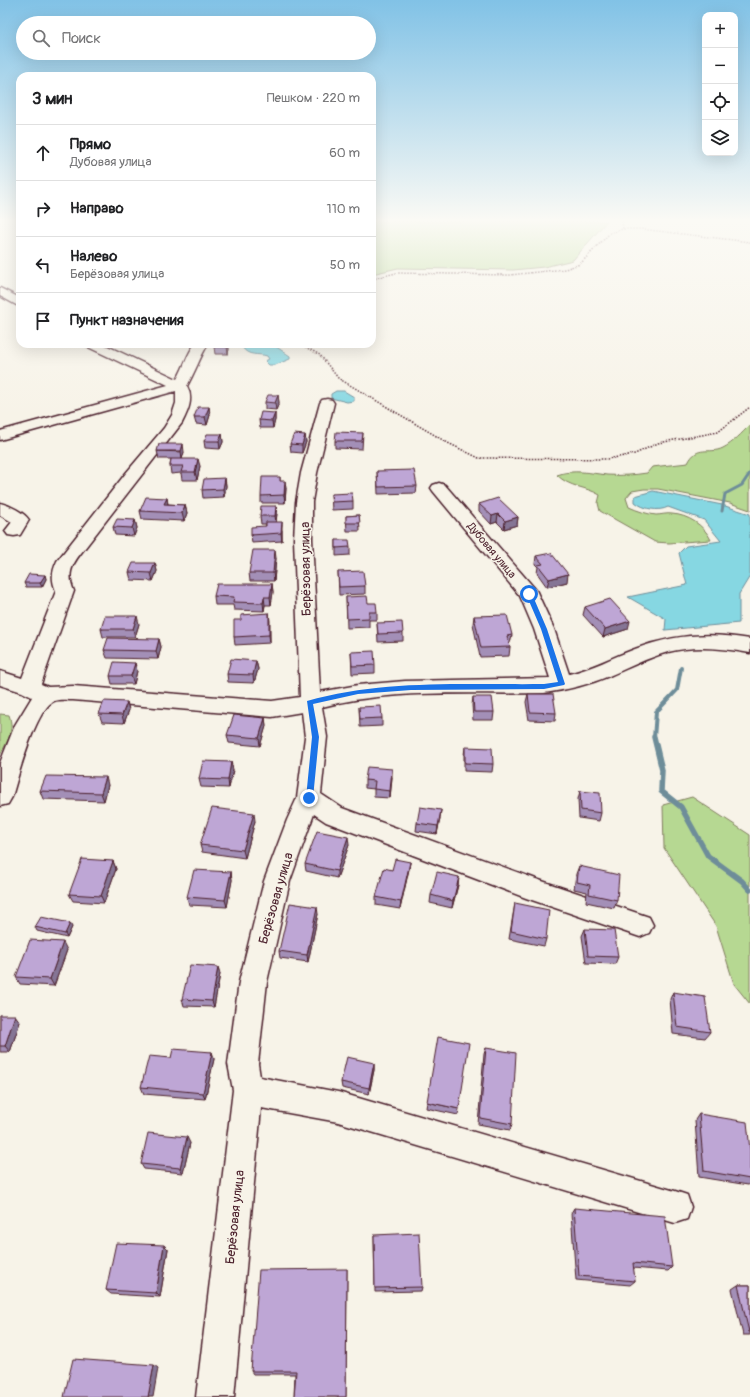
<!DOCTYPE html>
<html lang="ru">
<head>
<meta charset="utf-8">
<style>
	:root { --surface:#fff; --page:#f6f6f6; --text:#202124; --muted:#757577; --line:#e0e0e0 }
	body { margin:0; font-family:Pangolin,sans-serif; background:var(--page); color:var(--text) }
	.controls { position:absolute; right:12px; top:12px; display:grid; overflow:hidden; border-radius:8px; box-shadow:0 4px 16px #0002 }
	.controls button { width:36px; height:36px; display:grid; place-items:center; padding:0; border:0; border-bottom:1px solid var(--line); background:var(--surface); color:var(--text); font:20px sans-serif }
	.stop { position:absolute; width:12px; height:12px; margin:-9px; border:3px solid #1a73e8; border-radius:50%; background:#fff }
	.stop.end { background:#1a73e8; border-color:#fff; box-shadow:0 1px 4px #0008 }
	.list { margin:0; padding:0; list-style:none }
	h2 { display:flex; justify-content:space-between; align-items:center; height:52px; margin:0; padding:0 16px; font-size:17px }
	h2 small { font-size:13px; font-weight:400; color:var(--muted) }
	.list li { display:grid; grid-template-columns:26px 1fr auto; gap:12px; align-items:center; box-sizing:border-box; height:56px; padding:0 16px; border-top:1px solid var(--line) }
	.list b { display:block; font-size:15px; white-space:nowrap }
	.list p { margin:0; font-size:13px; white-space:nowrap; color:var(--muted) }
	.list em { font-size:13px; font-style:normal; color:var(--muted) }
	.icon { flex:none; width:22px; height:22px; fill:none; stroke:currentColor; stroke-width:2; stroke-linecap:round; stroke-linejoin:round }
	.map { position:relative; flex:none; width:750px; height:1397px; overflow:hidden }
	.search { position:absolute; background:var(--surface); box-shadow:0 4px 16px #0002; left:16px; top:16px; width:360px; height:44px; display:flex; align-items:center; gap:10px; box-sizing:border-box; padding:0 14px; border-radius:22px; color:var(--muted); font-size:15px }
	.panel { position:absolute; background:var(--surface); box-shadow:0 4px 16px #0002; left:16px; top:72px; width:360px; height:276px; border-radius:12px }
	.map>svg:first-child { display:block }
</style>
</head>
<body>
<div class="map">
<svg width="750" height="1397" viewBox="0 0 750 1397">
	<rect width="100%" height="100%" fill="#f7f3e8"/>
	<filter id="ink" filterUnits="userSpaceOnUse"><feTurbulence type="fractalNoise" baseFrequency=".025" numOctaves="2"/><feDisplacementMap in="SourceGraphic" scale="8" xChannelSelector="R" yChannelSelector="G"/><feConvolveMatrix kernelMatrix="1 2 1 2 8 2 1 2 1" color-interpolation-filters="sRGB"/></filter>
	<g filter="url(#ink)">
		<path fill="#b6d892" stroke="#807c5e" d="M372 221H607L573 260 544 267 513 270 398 268 372 274Z
			M750 425V510L730 503 658 489H644L632 491 626 498 629 507C638 511 647 514 656 515 661 515 667 513 672 514 688 515 704 525 711 540L669 543 655 542 600 511 598 503 600 495C585 486 570 488 557 475 573 469 590 473 607 475 620 476 634 475 647 473L652 467 688 463C697 444 709 455 723 448 733 443 742 433 750 425Z
			M0 714 9 715C15 731 7 742 0 755Z
			M692 797 750 835V1004L734 984 716 926 664 848 663 805Z"/>
		<path fill="#86d7e2" stroke="#6e8d99" d="M250 344H272L290 356V359L275 365H269L265 361 269 359 267 356C258 353 248 357 242 347Z
			M336 391H344L354 397V401L347 402 331 398V394Z
			M653 491 722 505 750 514V576L739 594V623L665 630 666 619 628 597 687 585 679 553 686 546 721 541 704 520 668 507C659 512 643 509 635 502V496Z"/>
		<g fill="none" stroke-linecap="round" stroke-linejoin="round">
			<path stroke="#6e8d99" stroke-width="3" d="M722 511 725 494 742 485 750 473"/>
			<path stroke="#6e8d99" stroke-width="4" d="M654 738 656 712 677 690 681 668"/>
			<path stroke="#6e8d99" stroke-width="5.5" d="M654 737 662 770 661 791 681 807 708 856 742 881 750 890"/>
			<g stroke="#4a1f2b" stroke-width="3">
				<path id="minor" d="M0 288 20 298V307L0 296Z
					M87 344H103L177 379C184 368 187 354 195 344H208C200 357 195 372 187 386 194 399 188 411 182 423L81 553C71 566 67 575 74 591L41 684 48 687 73 686 272 701 300 697 294 539 296 502 301 473 320 403 322 400 327 399 332 400 334 403 317 473 312 502V539L320 692 358 685 405 681 550 678 534 629 520 596 433 491 431 488 433 485 439 483 445 485 536 590 554 629 569 674C592 669 613 657 635 649 673 634 711 632 750 639V653C723 648 695 645 668 652 647 658 628 668 609 676 588 685 566 690 544 693 471 695 394 688 322 707L327 737 321 794 342 808 536 879 649 917 653 925 649 933 640 937 526 898 326 822 314 814 290 881 267 982 258 1064 260 1077 338 1092 675 1191 687 1195 691 1207 687 1219 675 1223 338 1122 261 1108 234 1397H196L233 1090 228 1064 239 982 264 881 287 820 297 798 305 737 302 712 272 717 73 700C68 700 59 699 54 701 35 710 18 777 12 797L8 804 0 806V763L15 725 32 697 22 692 0 685V671L22 678 56 591C51 579 52 572 57 561L126 473 164 428 172 415 176 403V391L0 440V431L168 385 88 347Z
					M0 503C9 505 24 512 29 520L20 535 14 536 8 535 5 531 12 522 0 515Z"/>
			</g>
			<path stroke="#4a1f2b" stroke-width="1.5" stroke-dasharray="1.5 1.5" stroke-linecap="butt" d="M622 221 623 229
				M372 279 396 273 510 275 565 269 580 264 610 233 623 229H641L750 242
				M300 344 320 355 338 378 448 443 479 458 607 459 635 454 658 443 718 432 750 407"/>
			<use href="#minor" fill="#f7f3e8" fill-rule="evenodd"/>
		</g>
		<path fill="#a38fb7" stroke="#4a1f2b" d="M228 344 229 349 228 354H215L214 347Z
			M278 395 279 403 276 410 265 409V402Z
			M209 407 210 415 207 425 196 424 194 417Z
			M275 413V420L273 428H260L259 420Z
			M363 433 362 449 335 448V441Z
			M222 434 223 442 220 449 205 448 204 441Z
			M305 435 306 442 302 453 291 452 290 444Z
			M157 451 184 452 182 459 200 466 197 480H182L181 473 171 474 170 466 171 459H159Z
			M377 471 417 486 416 493 378 494Z
			M280 477V481L286 488 285 503H261V496Z
			M225 478 226 486 224 497 203 498 202 490Z
			M331 494 353 501V509L332 510Z
			M167 498 168 504 185 505 187 513 184 521 142 519 140 511Z
			M479 504 518 517 517 525 504 529 497 522 491 524 479 511Z
			M276 506 277 513 276 522 282 530V541L252 543 251 535 266 526V524H261L260 516Z
			M359 515 360 531H347L346 516Z
			M135 520 137 528 134 536 115 535 113 527Z
			M336 540 350 547V555L336 556Z
			M536 556 567 582 547 587 537 573 538 567 535 564Z
			M276 558 274 581H250L249 573Z
			M155 563 157 571 153 581 131 580 129 572Z
			M338 572 365 586V594L339 595Z
			M45 575 46 579 42 587H26L24 583Z
			M272 584 273 592 271 605H265L264 611 234 610 233 605H215L214 596Z
			M346 597 368 603 377 612V620H369V627L347 628Z
			M585 607 628 629 603 637 583 615Z
			M269 613 270 643 235 645 234 637 241 620Z
			M474 616 512 635 510 643 509 644 510 647 509 656 480 657 473 624Z
			M377 623 403 633V641L378 642Z
			M139 624 135 637H103L101 629Z
			M159 639 161 647 158 659 107 658 104 650Z
			M351 652 375 665V673L352 674Z
			M256 661 258 669 254 683 228 682 227 674Z
			M135 663 137 671 134 684H112L110 676Z
			M528 694 556 713 555 721 529 720 526 702Z
			M473 697 494 712 493 720H473L472 705Z
			M127 702 129 710 124 723 102 722 99 714Z
			M359 707 382 718V726L360 727Z
			M265 718 266 726 260 746 229 743 227 735Z
			M465 747 493 764 492 772 464 771V755Z
			M231 762 233 770 229 788 201 787 199 779Z
			M392 777 390 798 374 797V789L365 788V780Z
			M108 785 104 801 43 799 40 791Z
			M580 791 601 813 599 821 579 818 578 799Z
			M440 818 437 834 416 831 417 823Z
			M255 821 245 858 202 852 200 845Z
			M349 845 337 878 306 871 305 864Z
			M113 861 116 869 104 903 73 901 69 894Z
			M410 862 409 869 400 909 376 905V897L392 870Z
			M579 866 617 900 614 908 586 902 587 892 574 889 576 874Z
			M231 872 232 880 227 907 189 905 187 897Z
			M459 877 458 885 452 908 430 903 431 895Z
			M515 903 546 939 544 946 509 939Z
			M318 914 308 962 280 958 279 951Z
			M35 927H72L67 938 37 931Z
			M585 929 618 957 615 964 586 963 582 936Z
			M67 950 54 986 20 984 16 977Z
			M218 967 220 974 214 1007 184 1006 182 999Z
			M673 992 710 1032 705 1038 673 1034 670 999Z
			M0 1015 20 1022 10 1052H0Z
			M486 1048 512 1124 510 1130 478 1124 484 1054Z
			M212 1052 214 1059 205 1099 144 1094 141 1087 171 1058Z
			M374 1063V1070L369 1094 342 1088 341 1082Z
			M427 1102 459 1109 458 1115 426 1108Z
			M699 1114 750 1150V1184L748 1185 699 1177 695 1120Z
			M190 1143 183 1173 144 1169 141 1164Z
			M574 1208 672 1267 668 1271 633 1268 635 1281 630 1285 576 1280 571 1213Z
			M374 1235 422 1287 421 1291 375 1292Z
			M164 1245 168 1249 160 1297 111 1294 106 1290Z
			M347 1269 346 1397H294L295 1374H253L251 1371Z
			M738 1285H750V1335H743L732 1289Z"/>
		<path fill="#857495" stroke="#4a1f2b" d="M228 344 229 349 228 354 227 347Z
			M278 395 279 403 276 410 275 403Z
			M209 407 210 415 207 425 205 417Z
			M275 413V420L273 428 272 421Z
			M222 434 223 442 220 449 219 441Z
			M305 435 306 442 302 453V445Z
			M183 444 184 452 182 459 181 451Z
			M198 459 200 466 197 480 195 472Z
			M225 478 226 486 224 497 223 489Z
			M285 481 286 488 285 503 284 495Z
			M167 498 168 506 164 504Z
			M185 505 187 513 184 521 182 513Z
			M276 506 277 513 276 523 275 516Z
			M498 514 497 522 491 524 492 516Z
			M518 517 517 525 504 529 505 521Z
			M135 520 137 528 134 536 132 528Z
			M282 522V541L281 533Z
			M275 550 276 558 274 581 273 573Z
			M155 563 157 571 153 581 151 573Z
			M568 574 567 582 547 587 549 579Z
			M45 575 46 579 42 587 40 583Z
			M272 584 273 592 271 605 270 597Z
			M264 597 265 605 264 611 263 603Z
			M269 613 270 621V643L269 635Z
			M137 616 139 624 135 637 133 629Z
			M630 621 628 629 603 637 605 629Z
			M159 639 161 647 158 659 156 651Z
			M256 661 258 669 254 683 253 675Z
			M135 663 137 671 134 684 131 676Z
			M127 702 129 710 124 723 122 715Z
			M265 718 266 726 260 746 259 738Z
			M231 762 233 770 229 788 228 780Z
			M392 769V777L390 798V791Z
			M106 777 108 785 104 801 101 793Z
			M441 810 440 818 437 834 438 826Z
			M254 813 255 821 245 858 243 850Z
			M348 837 349 845 337 878V871Z
			M113 861 116 869 104 903 101 896Z
			M410 862 409 869 400 909 401 902Z
			M231 872 232 880 227 907 225 900Z
			M459 877 458 885 452 908 453 901Z
			M317 907 318 914 308 962 307 955Z
			M70 923 72 927 67 938 65 934Z
			M63 942 67 950 54 986 50 979Z
			M218 967 220 974 214 1007 212 1001Z
			M15 1015 20 1022 10 1052 5 1046Z
			M212 1052 214 1059 205 1099 203 1093Z
			M374 1063V1070L369 1094V1088Z
			M187 1137 190 1143 183 1173 180 1168Z
			M164 1245 168 1249 160 1297 156 1293Z
			M154 1365 158 1368 153 1397H148Z"/>
		<path fill="#bea6d5" stroke="#4a1f2b" d="M215 344H228L227 347H214Z
			M268 395H278L275 403 265 402Z
			M198 407H209L205 417H194Z
			M261 412 275 413 272 421 259 420Z
			M336 432 363 433 362 441H335Z
			M207 434H222L219 441H204Z
			M294 434 305 435 302 445 290 444Z
			M159 444H183L181 451H157Z
			M171 459H198L195 472H181L183 466H170Z
			M414 470 417 486 378 487 377 471Z
			M262 477H280V481H285L284 495 261 496Z
			M225 478 223 489 202 490 204 479Z
			M352 493 353 501 332 502 331 494Z
			M146 497 167 498 164 504 185 505 182 513 140 511Z
			M498 498 518 517 505 521 498 514 492 516 479 504Z
			M261 506H276L275 516H260Z
			M359 515 360 523H346V516Z
			M117 519 135 520 132 528 113 527Z
			M266 522H282L281 533 251 535V527L266 526Z
			M336 540H349L350 547 336 548Z
			M253 550H275L273 573H249Z
			M551 553 568 574 549 579 538 565 543 564 536 556Z
			M133 563H155L151 573 129 572Z
			M363 571 365 586 339 587 338 572Z
			M29 574 45 575 40 583H24Z
			M217 584H272L270 597H264L263 603 233 602 234 597 214 596Z
			M367 596 368 603H376L377 612H369V618L347 619 346 597Z
			M610 599 630 621 605 629 585 607Z
			M269 613V635L234 637V620H241V615Z
			M507 615 512 635 507 636 510 647 481 648 474 616Z
			M105 616H137L133 629H101Z
			M402 622 403 633 378 634 377 623Z
			M108 638 159 639 156 651 104 650Z
			M374 651 375 665 352 666 351 652Z
			M231 659 256 661 253 675 227 674Z
			M114 662 135 663 131 676H110Z
			M528 694H553L556 713 530 712Z
			M473 697H492L494 712H474Z
			M104 701 127 702 122 715 99 714Z
			M381 706 382 718 360 719 359 707Z
			M234 715 265 718 259 738 227 735Z
			M465 747 492 748 493 764 465 763Z
			M203 761 231 762 228 780 199 779Z
			M367 767 392 769 390 791 374 789 375 781 365 780Z
			M46 776 106 777 101 793 40 791Z
			M580 791 600 793 601 813 581 810Z
			M420 807 441 810 438 826 417 823Z
			M212 808 254 813 243 850 200 845Z
			M317 831 348 837 337 871 305 864Z
			M82 859 113 861 101 896 69 894Z
			M395 859 410 862 401 902 376 897 384 868 392 870Z
			M579 866 619 875 617 900 589 894 590 885 577 882Z
			M194 870 231 872 225 900 187 897Z
			M437 872 459 877 453 901 431 895Z
			M290 903 317 907 307 955 279 951Z
			M515 903 549 910 546 939 511 931Z
			M41 917 70 923 65 934 35 927Z
			M585 929 614 930 618 957 588 956Z
			M30 940 63 942 50 979 16 977Z
			M190 965 218 967 212 1001 182 999Z
			M673 992 705 997 710 1032 677 1027Z
			M0 1015H15L5 1046H0Z
			M438 1037 469 1043 459 1109 427 1102Z
			M486 1048 516 1053 512 1124 480 1118Z
			M173 1049 212 1052 203 1093 141 1087 149 1056 171 1058Z
			M347 1057 374 1063 369 1088 341 1082Z
			M699 1114 747 1122 750 1150V1179L704 1171Z
			M148 1133 187 1137 180 1168 141 1164Z
			M574 1208 665 1216 672 1267 633 1263 635 1281 579 1276Z
			M419 1233 422 1287 375 1288 374 1235Z
			M116 1243 164 1245 156 1293 106 1290Z
			M347 1269 346 1397H294L296 1371H251L259 1270Z
			M738 1285H750V1332H749Z
			M73 1359 154 1365 148 1397H64Z"/>
	</g>
	<linearGradient id="sky" x2="0" y2="1"><stop stop-color="#81c2e6"/><stop offset="0.53" stop-color="#fbfaf5"/><stop offset="1" stop-color="#fbfaf5" stop-opacity="0"/></linearGradient>
	<rect width="750" height="416" fill="url(#sky)"/>
	<path fill="#1a73e8" d="M527 592 532 594 547 629 565 684 564 685 544 689 411 690 358 694 313 704 319 737 313 798 309 800H307L306 798 312 737 307 701C384 679 466 685 544 684L558 682 541 629 526 594Z"/>
	<g text-anchor="middle" stroke-width="3" stroke-linejoin="round" paint-order="stroke">
		<g font-size="11" fill="#4a1f2b" stroke="#f7f3e8">
			<text transform="translate(492 550) rotate(50)" y="4">Дубовая улица</text>
		</g>
		<g font-size="13" fill="#4a1f2b" stroke="#f7f3e8">
			<text transform="translate(305 569) rotate(-91)" y="5">Берёзовая улица</text>
			<text transform="translate(275 898) rotate(-74)" y="5">Берёзовая улица</text>
			<text transform="translate(234 1217) rotate(-84)" y="5">Берёзовая улица</text>
		</g>
	</g>
</svg>
<div class="controls">
<button>+</button>
<button>−</button>
<button><svg class="icon" aria-label="locate" viewBox="0 0 24 24"><circle cx="12" cy="12" r="6"/><path d="M12 2v4M12 18v4M2 12h4M18 12h4"/></svg></button>
<button><svg class="icon" aria-label="layers" viewBox="0 0 24 24"><path d="M12 4l9 5-9 5-9-5zM3 14l9 5 9-5"/></svg></button>
</div>
<div class="stop" style="left:529px;top:594px"></div>
<div class="stop end" style="left:309px;top:798px"></div>
<div class="search"><svg class="icon" aria-label="search" viewBox="0 0 24 24"><circle cx="10" cy="10" r="6"/><path d="M15 15l6 6"/></svg>Поиск</div>
<section class="panel">
<h2>3 мин<small>Пешком · 220 m</small></h2>
<ul class="list">
<li><svg class="icon" aria-label="ahead" viewBox="0 0 24 24"><path d="M12 20V5M6 11l6-6 6 6"/></svg><div><b>Прямо</b><p>Дубовая улица</p></div><em>60 m</em></li>
<li><svg class="icon" aria-label="right" viewBox="0 0 24 24"><path d="M7 20v-9h11M14 6l5 5-5 5"/></svg><div><b>Направо</b></div><em>110 m</em></li>
<li><svg class="icon" aria-label="left" viewBox="0 0 24 24"><path d="M17 20v-9H6M10 6l-5 5 5 5"/></svg><div><b>Налево</b><p>Берёзовая улица</p></div><em>50 m</em></li>
<li><svg class="icon" aria-label="arrive" viewBox="0 0 24 24"><path d="M6 21V4h12l-3 4 3 4H6"/></svg><div><b>Пункт назначения</b></div></li>
</ul>
</section>
</div>
</body>
</html>
